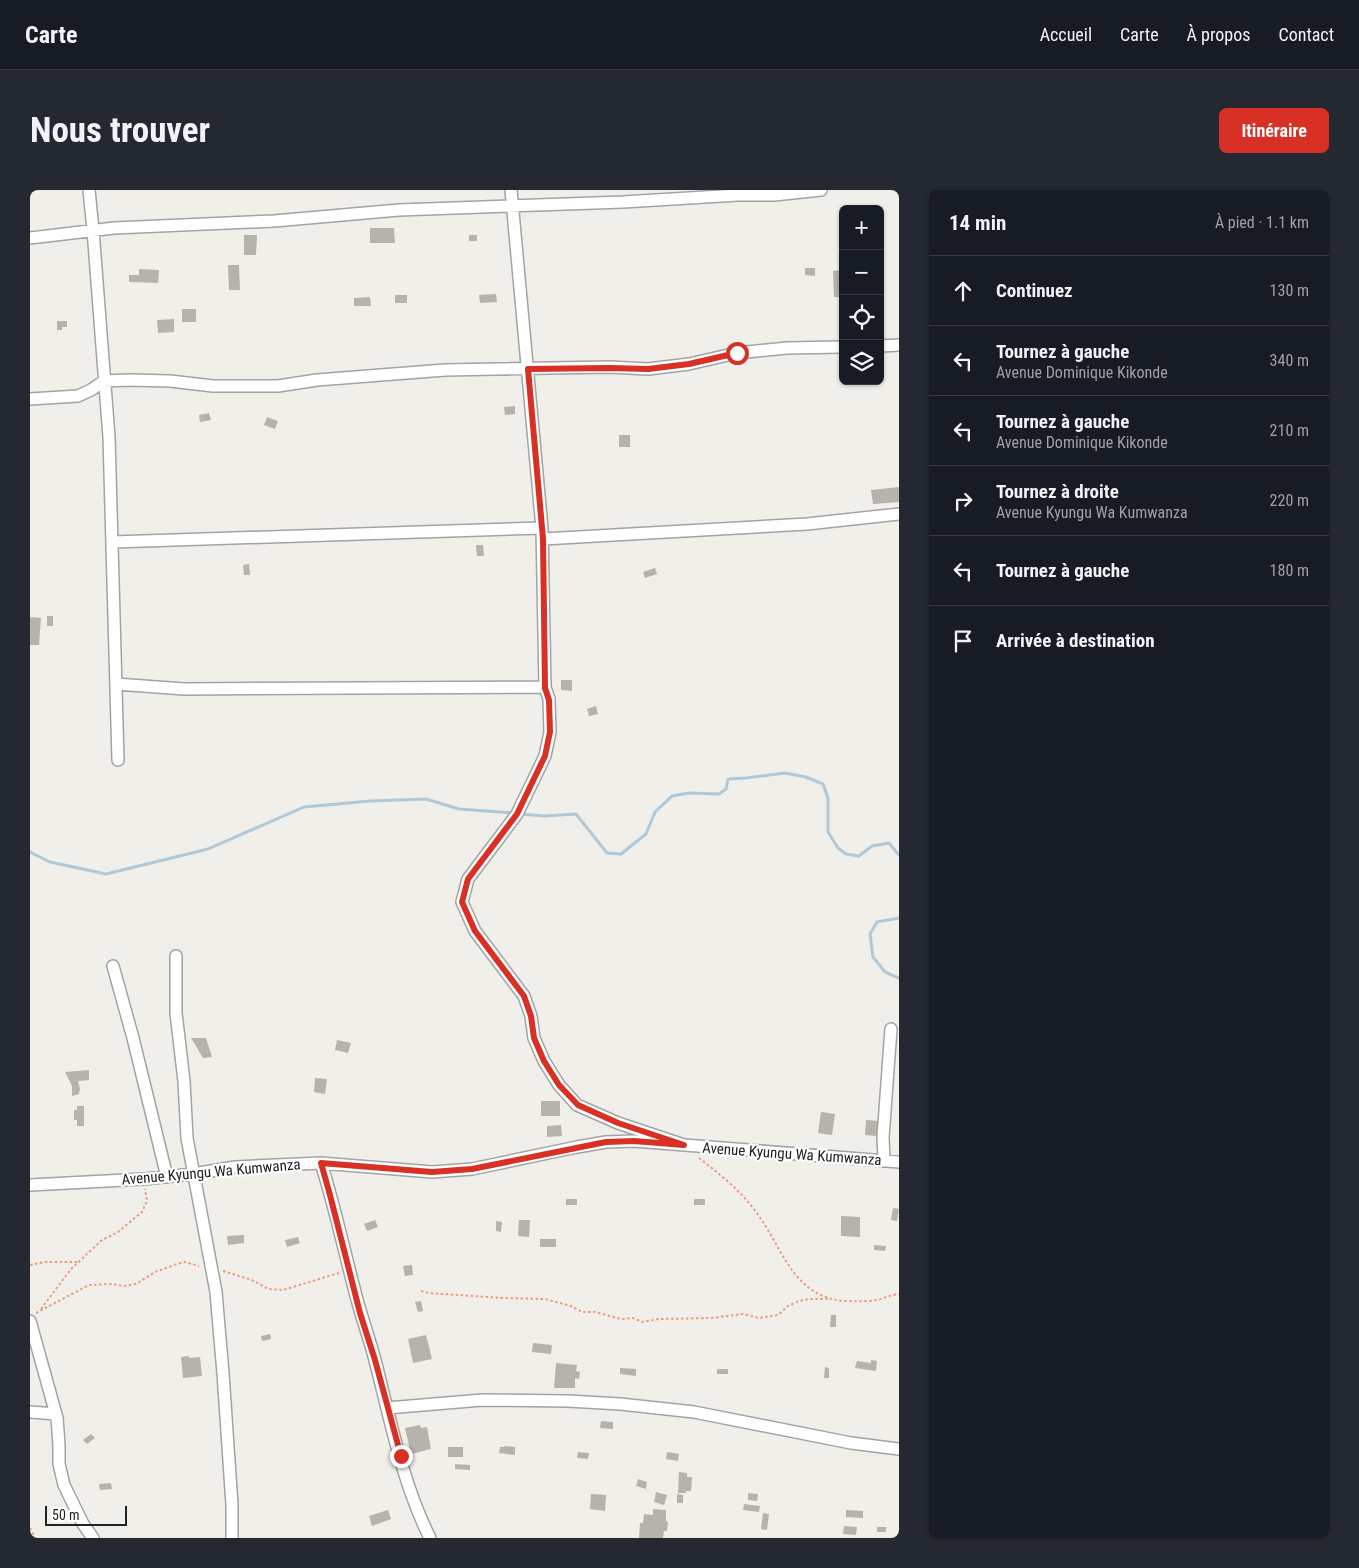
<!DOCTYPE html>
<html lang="fr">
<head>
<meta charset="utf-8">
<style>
	:root { --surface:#171b24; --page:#242831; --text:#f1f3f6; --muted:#9ea1a6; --line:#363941; --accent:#d93025 }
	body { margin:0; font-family:"Roboto Condensed",sans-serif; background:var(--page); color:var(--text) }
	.controls { position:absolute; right:15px; top:15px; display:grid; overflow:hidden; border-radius:8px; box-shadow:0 1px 4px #0004 }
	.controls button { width:45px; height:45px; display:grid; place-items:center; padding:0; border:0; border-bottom:1px solid var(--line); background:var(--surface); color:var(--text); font:25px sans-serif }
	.scale { position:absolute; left:15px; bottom:12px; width:82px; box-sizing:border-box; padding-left:5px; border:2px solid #222; border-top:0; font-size:14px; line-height:18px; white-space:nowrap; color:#222; -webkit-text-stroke:4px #fff; paint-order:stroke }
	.stop { position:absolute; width:15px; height:15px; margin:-11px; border:4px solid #d93025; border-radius:50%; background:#fff }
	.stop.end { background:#d93025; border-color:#fff; box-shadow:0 1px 5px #0008 }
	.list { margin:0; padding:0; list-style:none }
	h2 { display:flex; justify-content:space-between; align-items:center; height:65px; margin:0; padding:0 20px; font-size:21px }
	h2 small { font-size:16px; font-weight:400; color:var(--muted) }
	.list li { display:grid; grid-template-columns:32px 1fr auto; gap:15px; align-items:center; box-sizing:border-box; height:70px; padding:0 20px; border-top:1px solid var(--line) }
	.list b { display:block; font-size:19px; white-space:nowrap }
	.list p { margin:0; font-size:16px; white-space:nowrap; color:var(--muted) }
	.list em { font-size:16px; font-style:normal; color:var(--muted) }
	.icon { flex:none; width:28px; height:28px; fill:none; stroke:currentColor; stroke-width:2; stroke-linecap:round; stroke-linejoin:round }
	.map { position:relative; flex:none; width:869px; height:1348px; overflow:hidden; border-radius:8px }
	header { display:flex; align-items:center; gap:30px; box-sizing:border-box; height:70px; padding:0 25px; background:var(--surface); border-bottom:1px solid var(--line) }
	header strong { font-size:24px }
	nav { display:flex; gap:28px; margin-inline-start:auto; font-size:18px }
	.intro { display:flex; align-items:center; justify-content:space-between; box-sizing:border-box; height:120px; padding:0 30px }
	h1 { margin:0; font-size:35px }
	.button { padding:12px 22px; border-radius:8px; background:var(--accent); color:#fff; font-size:18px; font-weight:700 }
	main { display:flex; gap:30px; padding:0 30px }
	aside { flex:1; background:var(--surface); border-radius:8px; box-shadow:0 1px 4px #0004 }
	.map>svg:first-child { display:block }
</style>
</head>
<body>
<header>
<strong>Carte</strong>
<nav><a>Accueil</a><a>Carte</a><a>À propos</a><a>Contact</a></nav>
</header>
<div class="intro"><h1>Nous trouver</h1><a class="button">Itinéraire</a></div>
<main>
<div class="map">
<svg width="869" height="1348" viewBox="0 0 869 1348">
	<rect width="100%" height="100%" fill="#f1efea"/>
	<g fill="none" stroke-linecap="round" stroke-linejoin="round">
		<path stroke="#b0c9d9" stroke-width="3" d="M490 624 515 626 546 624 577 663 591 664 616 644 625 622 642 606 659 603 689 604 696 599 698 589 716 588 755 583 776 587 793 594 798 608V642L808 658 816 664 829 666 842 656 859 653 869 665
			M0 662 20 672 76 684 178 659 274 617 340 611 396 609 429 619 484 623
			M869 728 847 732 840 744 843 767 855 782 869 788"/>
	</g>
	<path fill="#b6b2ac" d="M340 38H364L365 53H340Z
		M214 45H227L226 65H214Z
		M439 45H447V51H439Z
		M198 75H209L210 100H199Z
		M775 78H785V86L775 85Z
		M109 79 129 80 128 93 99 92V85H109Z
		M813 80V107H804L803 81Z
		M466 104 467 112 450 113 449 105Z
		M365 105H377V113H365Z
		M340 107 341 116H324V108Z
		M152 119H166V132H152Z
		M144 129V142L128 143 127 130Z
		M27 131H37V137H32V140H27Z
		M485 216V224L475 225 474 217Z
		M179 223 181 230 170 232 169 225Z
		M237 227 248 231 245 239 234 235Z
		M589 245H600V257H589Z
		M869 297V312L843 314 841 300Z
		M446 355H453L454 366H447Z
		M219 374 220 385H214L213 375Z
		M625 378 627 384 615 388 613 382Z
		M17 426H23V436H17Z
		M0 427 11 428 9 455H0Z
		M531 490H542V501L531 500Z
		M566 516 568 524 559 526 557 519Z
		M161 848H176L182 867 173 868Z
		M307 850 321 853 318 863 305 860Z
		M59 880V890L48 891 50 899 49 904 42 906V896L35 882Z
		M285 888 297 889 295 904 284 902Z
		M511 911H530V926H511Z
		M47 916H54V936H47V930H44V920H47Z
		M791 922 805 924 802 945 788 943Z
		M836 930 849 931 847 946 835 945Z
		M531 935 532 946 517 947V936Z
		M536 1009H547V1015H536Z
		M664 1009H675V1015H664Z
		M863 1018 869 1019 867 1031 861 1030Z
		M811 1026 830 1027V1047L811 1046Z
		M345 1030 348 1037 337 1041 334 1034Z
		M489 1030H500L499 1047 488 1046Z
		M466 1031 472 1032 471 1042 466 1041Z
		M214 1045V1053L198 1055 197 1046Z
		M268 1047 270 1053 257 1057 255 1050Z
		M510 1049H526V1057H510Z
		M844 1055 856 1056 855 1061 844 1060Z
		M382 1075 383 1085 375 1086 373 1076Z
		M391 1111 393 1121 388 1122 385 1112Z
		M801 1125H806V1137H800Z
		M240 1144 241 1149 232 1151 231 1146Z
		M396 1145 402 1169 383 1173 378 1149Z
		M503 1153 522 1155 521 1164 502 1162Z
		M159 1166V1168L170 1167 172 1186 153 1188 151 1167Z
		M841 1170 847 1171 846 1181 825 1178 827 1171 841 1173Z
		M526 1173 547 1175 546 1181 550 1182 549 1189 545 1188V1198H524Z
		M795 1177 799 1178V1188H794Z
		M590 1178 606 1179V1186L590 1184Z
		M687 1179H698V1184H687Z
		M571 1231 583 1232V1239L570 1238Z
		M390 1235 391 1238 397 1237 401 1259 381 1264 375 1238Z
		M61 1244 65 1248 57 1254 53 1250Z
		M474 1256 485 1257V1265L469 1263 470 1257H474Z
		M418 1257H433V1267H418Z
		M548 1262 559 1263 558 1269 547 1268Z
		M637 1262 649 1264 648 1271 636 1269Z
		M425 1274 440 1275V1280L425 1279Z
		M649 1282 657 1283V1287H662L661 1301H656V1303H648Z
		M608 1289 617 1292 616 1299 606 1296Z
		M81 1293 82 1299 70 1300 69 1294Z
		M626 1302 637 1305 634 1315 624 1312Z
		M718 1303 728 1304 727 1311 718 1310Z
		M561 1304 576 1305 575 1321 560 1319Z
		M647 1304 653 1305V1313H647Z
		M714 1314 730 1316 729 1322 713 1320Z
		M623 1319 636 1320V1331L638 1332 637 1341H634L633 1348H609L610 1333H613L614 1324 623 1325Z
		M358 1320 361 1329 342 1336 339 1326Z
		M816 1320 833 1321V1328L816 1327Z
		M733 1323 739 1324 737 1340 731 1339Z
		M814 1336 827 1337 826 1345 813 1344Z
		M847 1337H856V1342H847Z"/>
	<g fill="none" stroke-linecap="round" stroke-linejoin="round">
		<g stroke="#a3a3a3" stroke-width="14">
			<path id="minor" d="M59 0 63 40 79 247 88 570
				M481 0 512 338 515 497 519 509 520 542 515 566 487 624 438 689 432 712 445 741 494 806 501 826 504 848 514 871 529 895 547 915 588 933 654 955
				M0 48 84 38 244 31 369 20 593 12 708 5H744L791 0
				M850 156 869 155
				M0 209 48 206 61 200 74 191 99 190 140 191 183 196H248L287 190 415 180 580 177 618 179 659 174 707 163 757 158 813 157
				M513 349 777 334 869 324
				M83 352 512 338
				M86 494 154 499 515 497
				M146 766V823L154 891 157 948 186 1102 193 1183 202 1315V1348
				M83 776 103 848 137 987
				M854 971 853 947 861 839
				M291 973C304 1014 313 1056 324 1098 330 1124 340 1149 346 1174 361 1233 373 1294 400 1348
				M0 995 114 989 163 984 205 977 291 973 402 982 442 979 547 957 576 952 604 951 869 972
				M0 1131 27 1228 29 1255V1274L34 1295 53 1334 63 1348
				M357 1218 452 1210 538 1211 590 1214 664 1222 821 1253 869 1259
				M0 1222 26 1224"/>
		</g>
		<path stroke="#ea9c81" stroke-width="2" stroke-dasharray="2.5 2.5" stroke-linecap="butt" d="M669 968C692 986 715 1004 731 1029 754 1063 765 1106 813 1111 823 1111 837 1112 847 1110 854 1108 861 1105 869 1104
			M0 1075 15 1072H47
			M193 1081 222 1090 238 1099 253 1100 309 1083
			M391 1101 399 1103 473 1108 515 1109 541 1116 552 1122H565L591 1129 603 1128 612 1132 629 1129 682 1128 713 1124 729 1128 748 1125 758 1116 769 1111 779 1109H800
			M11 1119 41 1079 72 1050 88 1042 112 1022 117 1011 115 999
			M6 1123 59 1095 83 1094 94 1096 106 1094 125 1082 147 1074 155 1072 169 1076
			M0 1338 5 1348"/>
		<use href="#minor" stroke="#fff" stroke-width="11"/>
	</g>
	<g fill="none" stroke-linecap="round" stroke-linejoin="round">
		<path stroke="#d93025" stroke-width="6" d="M371 1266 345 1170 330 1123 300 1005 291 973 402 982 442 979 576 952 604 951 654 955 588 933 548 915 529 895 514 871 504 848 501 826 494 806 445 741 432 712 438 689 487 624 515 566 520 542 519 510 515 498 513 349 498 179 580 178 618 179 659 174 707 163"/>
	</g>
	<g text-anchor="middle" stroke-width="4.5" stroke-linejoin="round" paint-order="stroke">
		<g font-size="15" fill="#222" stroke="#fff">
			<text transform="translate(762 964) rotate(4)" y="5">Avenue Kyungu Wa Kumwanza</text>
			<text transform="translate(181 982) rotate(-5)" y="5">Avenue Kyungu Wa Kumwanza</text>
		</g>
	</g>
</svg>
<div class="controls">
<button>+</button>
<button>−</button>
<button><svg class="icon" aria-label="locate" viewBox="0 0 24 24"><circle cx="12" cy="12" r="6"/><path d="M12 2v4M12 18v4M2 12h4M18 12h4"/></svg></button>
<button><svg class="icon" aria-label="layers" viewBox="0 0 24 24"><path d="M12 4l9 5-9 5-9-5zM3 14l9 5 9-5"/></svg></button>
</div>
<div class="scale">50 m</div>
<div class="stop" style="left:707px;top:163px"></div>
<div class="stop end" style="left:371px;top:1266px"></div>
</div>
<aside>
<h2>14 min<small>À pied · 1.1 km</small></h2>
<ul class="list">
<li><svg class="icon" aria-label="ahead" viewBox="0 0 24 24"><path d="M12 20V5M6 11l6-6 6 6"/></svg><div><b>Continuez</b></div><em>130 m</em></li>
<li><svg class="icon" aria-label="left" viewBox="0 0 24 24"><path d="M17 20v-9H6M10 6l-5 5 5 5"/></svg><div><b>Tournez à gauche</b><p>Avenue Dominique Kikonde</p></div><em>340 m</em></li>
<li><svg class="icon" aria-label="left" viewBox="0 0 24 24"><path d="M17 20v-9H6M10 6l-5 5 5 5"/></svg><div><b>Tournez à gauche</b><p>Avenue Dominique Kikonde</p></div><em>210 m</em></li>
<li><svg class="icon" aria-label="right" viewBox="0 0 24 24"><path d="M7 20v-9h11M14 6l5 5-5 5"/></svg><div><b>Tournez à droite</b><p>Avenue Kyungu Wa Kumwanza</p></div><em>220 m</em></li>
<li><svg class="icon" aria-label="left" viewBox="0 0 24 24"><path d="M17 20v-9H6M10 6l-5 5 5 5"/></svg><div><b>Tournez à gauche</b></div><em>180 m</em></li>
<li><svg class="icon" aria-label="arrive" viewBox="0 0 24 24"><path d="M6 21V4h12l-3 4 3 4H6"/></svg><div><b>Arrivée à destination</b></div></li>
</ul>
</aside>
</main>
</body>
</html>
